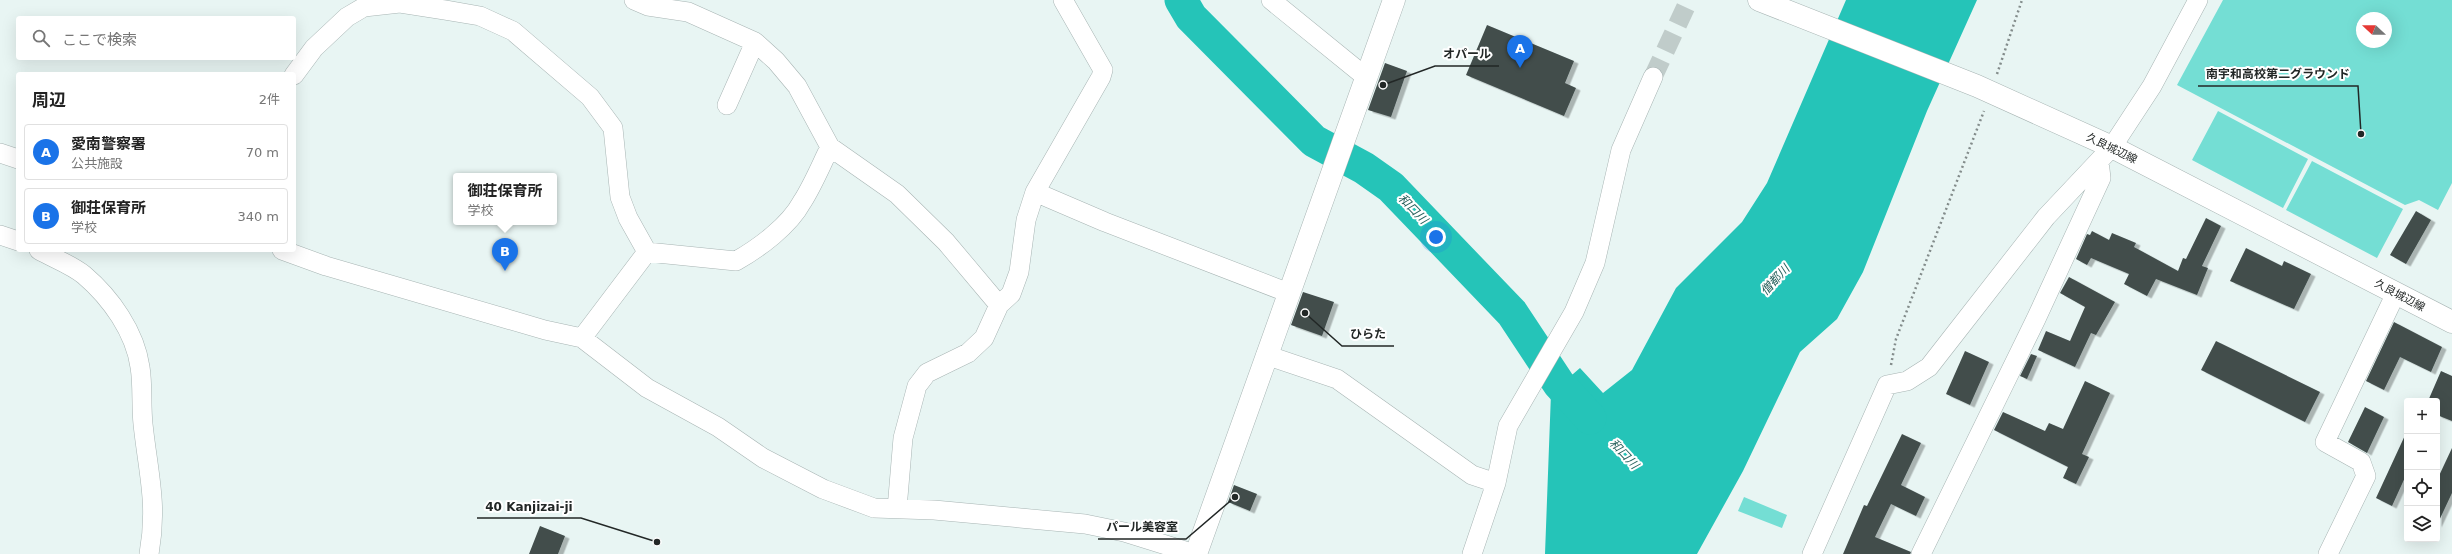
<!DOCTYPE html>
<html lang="ja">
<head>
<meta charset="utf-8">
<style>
	:root { --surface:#fff; --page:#f6f6f6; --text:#222; --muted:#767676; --line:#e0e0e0; --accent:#1a73e8 }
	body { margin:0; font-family:"DejaVu Sans","Noto Sans JP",sans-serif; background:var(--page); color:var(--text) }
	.controls { position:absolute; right:12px; bottom:12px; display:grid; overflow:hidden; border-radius:4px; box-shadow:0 4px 16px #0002 }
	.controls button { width:36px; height:36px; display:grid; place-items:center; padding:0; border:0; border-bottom:1px solid var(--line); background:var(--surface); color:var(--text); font:20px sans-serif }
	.compass { position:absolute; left:2356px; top:12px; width:36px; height:36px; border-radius:50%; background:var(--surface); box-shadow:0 4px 16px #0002; rotate:292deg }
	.you { position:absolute; left:1436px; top:237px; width:14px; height:14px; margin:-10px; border:3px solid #fff; border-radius:50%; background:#1a73e8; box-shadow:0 0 0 6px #1a73e833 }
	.badge { display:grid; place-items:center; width:26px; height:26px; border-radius:50%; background:var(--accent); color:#fff; font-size:13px; font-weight:700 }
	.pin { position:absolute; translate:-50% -33px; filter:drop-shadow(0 1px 2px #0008) }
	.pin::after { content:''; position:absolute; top:21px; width:14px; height:12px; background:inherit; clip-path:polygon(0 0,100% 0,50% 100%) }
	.popup { position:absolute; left:453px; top:173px; width:104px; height:52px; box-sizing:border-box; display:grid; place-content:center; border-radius:4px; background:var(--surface); filter:drop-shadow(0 1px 3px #0005); font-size:13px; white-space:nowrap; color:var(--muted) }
	.popup b { font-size:15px; color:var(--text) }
	.popup::after { content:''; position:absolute; left:50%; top:100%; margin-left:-8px; border:8px solid transparent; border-top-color:var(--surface) }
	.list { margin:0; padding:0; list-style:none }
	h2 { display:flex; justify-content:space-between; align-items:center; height:52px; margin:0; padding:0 16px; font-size:17px }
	h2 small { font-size:13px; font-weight:400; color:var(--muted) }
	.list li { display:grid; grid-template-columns:26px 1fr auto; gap:12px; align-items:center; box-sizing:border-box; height:56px; margin:0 8px 8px; padding:0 8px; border:1px solid var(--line); border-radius:4px }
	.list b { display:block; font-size:15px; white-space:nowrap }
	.list p { margin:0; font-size:13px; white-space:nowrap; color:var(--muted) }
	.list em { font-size:13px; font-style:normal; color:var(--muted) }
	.icon { flex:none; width:22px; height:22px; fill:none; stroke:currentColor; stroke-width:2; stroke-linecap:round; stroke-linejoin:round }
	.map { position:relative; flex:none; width:2452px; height:554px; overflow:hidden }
	.search { position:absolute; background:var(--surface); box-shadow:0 4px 16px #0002; left:16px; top:16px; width:280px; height:44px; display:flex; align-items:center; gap:10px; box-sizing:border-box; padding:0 14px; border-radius:4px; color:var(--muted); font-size:15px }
	.panel { position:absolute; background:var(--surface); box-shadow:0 4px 16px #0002; left:16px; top:72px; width:280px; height:180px; border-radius:4px }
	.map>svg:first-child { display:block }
</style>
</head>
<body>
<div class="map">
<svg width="2452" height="554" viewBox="0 0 2452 554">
	<defs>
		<filter id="shadow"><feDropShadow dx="4.5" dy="2.5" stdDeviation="0" flood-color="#0004"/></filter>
	</defs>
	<rect width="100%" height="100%" fill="#e8f5f3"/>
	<path fill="#74ded4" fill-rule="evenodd" d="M2223 0H2452V183L2438 210 2419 200 2405 205 2177 85ZM2362 18H2386V42H2362Z
		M2218 111 2308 159 2283 208 2192 160Z
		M2312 161 2403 209 2377 258 2286 210Z
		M1744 497 1787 515 1782 528 1738 511Z"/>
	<path fill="#25c4b8" d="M1846 0H1977L1927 111 1863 272 1837 319 1800 352 1743 471 1697 554H1545L1551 393 1580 368 1603 393 1632 370 1676 288 1742 222 1767 183Z"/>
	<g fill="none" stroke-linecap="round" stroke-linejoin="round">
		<path stroke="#25c4b8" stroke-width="33" d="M1181 0 1191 17 1314 141 1364 168 1391 187 1512 313 1559 384 1590 418"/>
	</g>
	<path fill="#424e4c" filter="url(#shadow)" d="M1487 25 1574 61 1565 83 1576 88 1564 116 1466 75Z
		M1385 63 1407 71 1391 117 1368 110Z
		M2416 211 2431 220 2406 264 2390 255Z
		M2206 218 2221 226 2202 266 2208 268 2197 295 2156 279 2147 296 2124 284 2129 274 2091 258 2087 265 2076 259 2087 234 2090 235 2092 231 2109 240 2112 233 2136 243 2134 247 2178 271 2183 258 2186 259Z
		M2246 248 2282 266 2284 261 2311 274 2294 309 2230 281Z
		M2069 277 2115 302 2096 335 2091 333 2075 367 2038 350 2046 331 2070 341 2085 307 2060 293Z
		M1303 292 1334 302 1322 336 1291 325Z
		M2394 322 2442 347 2431 372 2400 357 2384 390 2366 381Z
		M2216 341 2320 392 2305 422 2201 370Z
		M1965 351 1989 362 1970 405 1946 394Z
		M2031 354 2037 356 2027 379 2020 376Z
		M2441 371 2452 376V421L2437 415V401H2428Z
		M2085 381 2110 393 2082 454 2089 457 2076 484 2063 478 2068 467 1994 430 2003 412 2045 431 2049 423 2063 429Z
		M2365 407 2384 417 2367 453 2348 442Z
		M2407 431V473L2392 506 2376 498Z
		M1902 434 1921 443 1901 485 1925 497 1916 516 1891 504 1875 537 1911 552 1910 554H1843L1864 505 1867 506Z
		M2452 448V493L2437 525V480Z
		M1234 485 1257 494 1250 511 1228 502Z
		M540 526 565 536 558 554H529Z"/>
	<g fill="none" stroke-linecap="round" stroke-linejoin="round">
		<path stroke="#c0ccca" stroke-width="19" stroke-dasharray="19 10" stroke-linecap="butt" d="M1653 77 1689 0"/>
		<g stroke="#a7b4b3" stroke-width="20">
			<path id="minor" d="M634 0 648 6 688 12 755 42 727 105
				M1271 0 1367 78
				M755 42 776 61 797 86 830 147 897 194 946 242 999 305
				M294 75 314 48 347 17 364 7 400 3 445 10 480 16 513 31 590 97 613 128 620 197 628 218 647 252
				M0 153 18 159
				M1035 192 1105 222 1289 293
				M0 235 18 241
				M39 250C53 258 72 265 84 275 111 298 135 332 140 367 143 385 141 405 143 424 148 472 158 504 149 554
				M282 250 326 266 545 330 582 338 647 388 718 427 763 458 823 489 874 508 934 510 1085 524 1124 532 1195 554
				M647 252 736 261C759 248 789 226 802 202 813 185 821 165 830 147
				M582 338 647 252
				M1266 355 1337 379 1472 475 1496 483
				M897 509 903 438 917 386 927 373 968 353 984 338 999 305 1011 294 1019 272 1026 220 1035 192 1101 77 1103 70 1063 0
				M1472 554 1496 483 1508 426 1574 312 1595 263 1621 150 1653 77
				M1812 554 1887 385 1907 381 1929 367 2046 217 2112 147 2152 86 2198 0
				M1921 554 2036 319 2101 178 2099 161
				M2328 554 2366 476 2361 462 2325 442 2396 293"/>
		</g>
		<g stroke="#a7b4b3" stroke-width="23">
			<path id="tertiary" d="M1196 554 1394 0"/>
		</g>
		<g stroke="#a7b4b3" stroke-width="23">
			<path id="secondary" d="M1759 0 1977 86 2112 147 2452 322"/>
		</g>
		<path stroke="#838c8b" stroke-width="2.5" stroke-dasharray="2 3" stroke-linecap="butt" d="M1997 74 2022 0
			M1891 365 1896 339 1984 111"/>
		<use href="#minor" stroke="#fff" stroke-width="19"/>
		<use href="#tertiary" stroke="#fff" stroke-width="22"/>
		<use href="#secondary" stroke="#fff" stroke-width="22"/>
	</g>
	<g text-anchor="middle" stroke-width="4" stroke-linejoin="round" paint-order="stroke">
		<g font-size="11" fill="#222726" stroke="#fff">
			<text transform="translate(2112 148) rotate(26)" y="4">久良城辺線</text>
			<text transform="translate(2400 295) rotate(28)" y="4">久良城辺線</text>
		</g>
		<g font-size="12" font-style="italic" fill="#27615c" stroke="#fff">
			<text transform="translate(1413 209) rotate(46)" y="4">和口川</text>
			<text transform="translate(1775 280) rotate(-47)" y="4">僧都川</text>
			<text transform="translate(1624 454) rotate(47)" y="4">和口川</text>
		</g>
	</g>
	<path fill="none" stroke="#222726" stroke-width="1.5" d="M1383 85L1435 66H1499M2361 134L2358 86H2198M1305 313L1342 346H1394M657 542L581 518H477M1235 497L1186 539H1098"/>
	<g fill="#222726" stroke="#fff" stroke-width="1.5">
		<circle cx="1383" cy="85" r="4"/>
		<circle cx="2361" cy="134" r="4"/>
		<circle cx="1305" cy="313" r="4"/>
		<circle cx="657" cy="542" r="4"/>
		<circle cx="1235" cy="497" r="4"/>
	</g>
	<g font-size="12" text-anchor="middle" font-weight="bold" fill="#222726" stroke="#fff" stroke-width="4" stroke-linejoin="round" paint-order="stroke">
		<text x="1467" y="58">オパール</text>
		<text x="2278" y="78">南宇和高校第二グラウンド</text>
		<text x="1368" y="338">ひらた</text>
		<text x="529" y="511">40 Kanjizai-ji</text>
		<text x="1142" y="531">パール美容室</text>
	</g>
</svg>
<div class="controls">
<button>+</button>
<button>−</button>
<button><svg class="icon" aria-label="locate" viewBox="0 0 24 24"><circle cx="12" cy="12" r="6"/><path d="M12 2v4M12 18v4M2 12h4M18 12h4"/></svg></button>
<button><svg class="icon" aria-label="layers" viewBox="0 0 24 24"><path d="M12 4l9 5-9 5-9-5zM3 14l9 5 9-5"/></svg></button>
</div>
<svg class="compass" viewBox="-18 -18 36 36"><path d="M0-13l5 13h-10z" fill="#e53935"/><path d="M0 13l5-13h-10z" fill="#767676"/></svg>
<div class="you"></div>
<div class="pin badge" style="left:1520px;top:68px">A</div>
<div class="pin badge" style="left:505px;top:271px">B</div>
<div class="popup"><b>御荘保育所</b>学校</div>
<div class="search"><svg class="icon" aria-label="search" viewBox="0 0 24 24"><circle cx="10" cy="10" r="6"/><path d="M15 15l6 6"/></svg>ここで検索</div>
<section class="panel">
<h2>周辺<small>2件</small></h2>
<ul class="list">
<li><span class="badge">A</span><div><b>愛南警察署</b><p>公共施設</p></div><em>70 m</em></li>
<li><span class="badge">B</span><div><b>御荘保育所</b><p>学校</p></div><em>340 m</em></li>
</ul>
</section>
</div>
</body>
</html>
